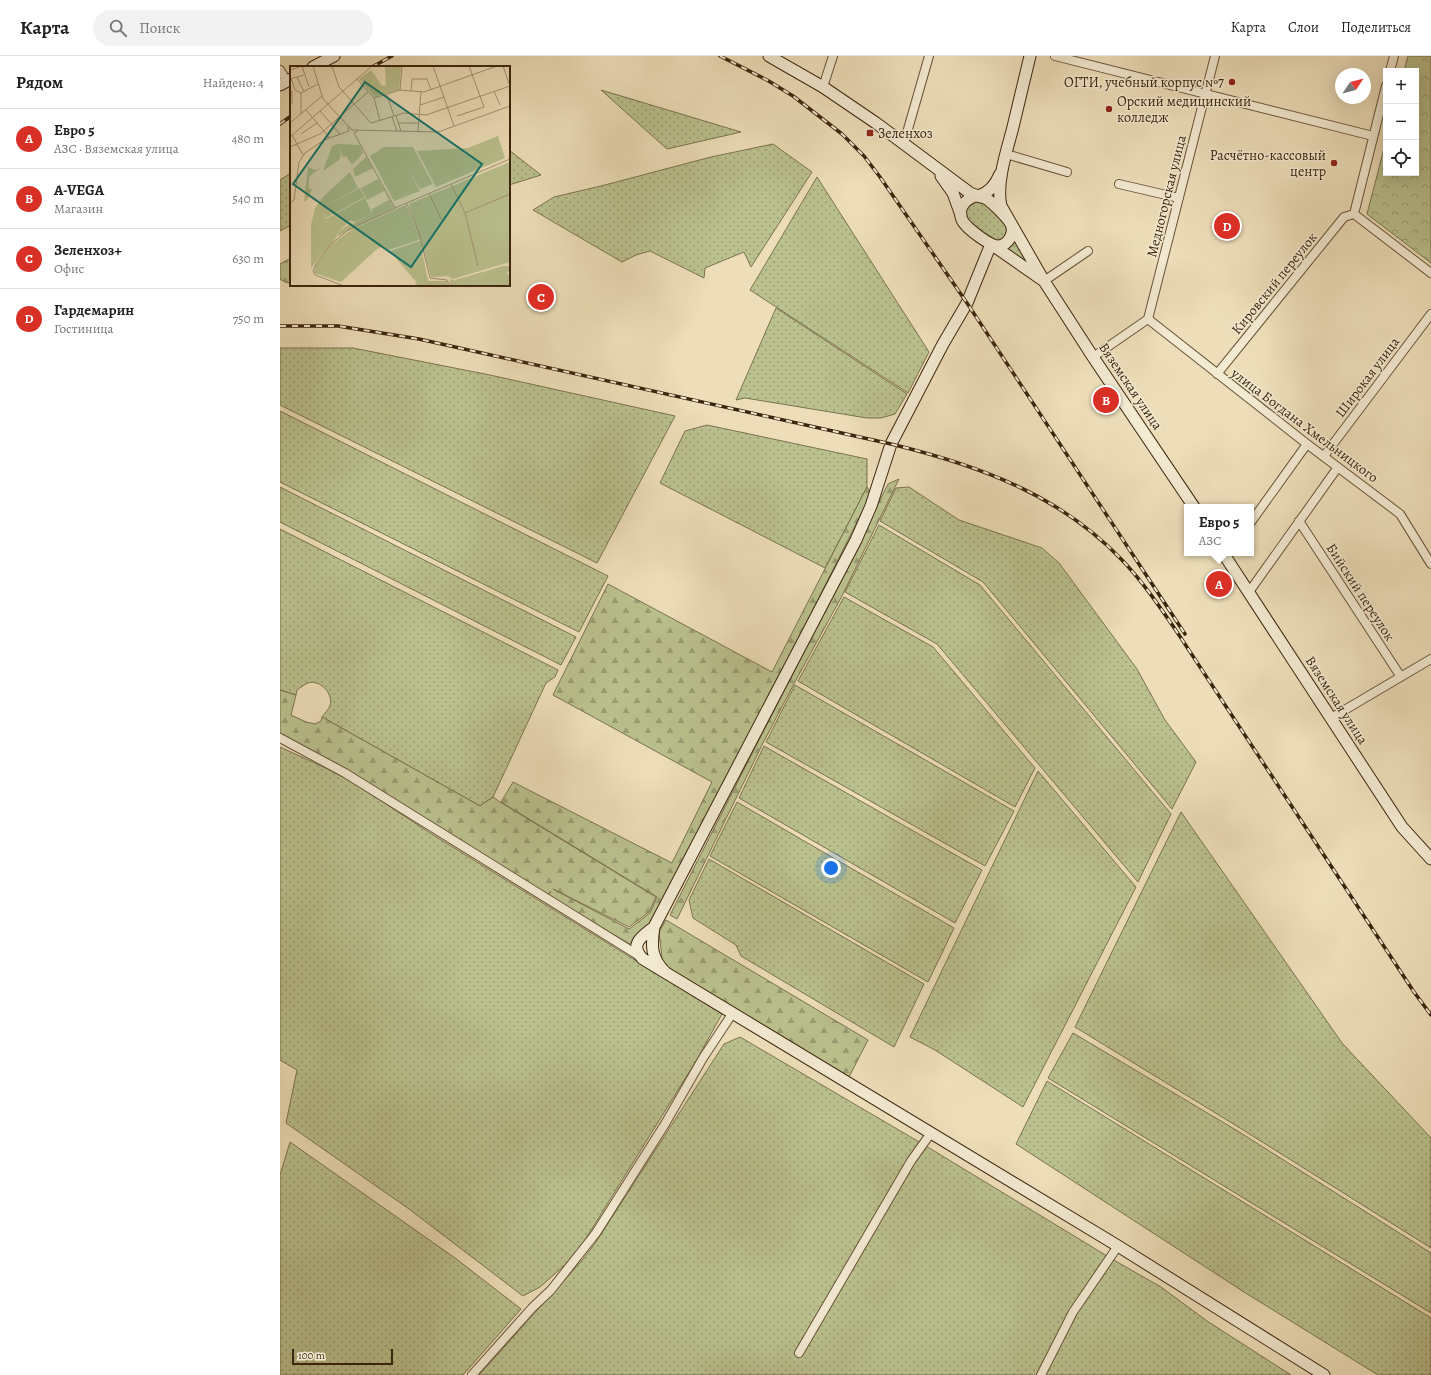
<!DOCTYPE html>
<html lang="ru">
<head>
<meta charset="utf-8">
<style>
	:root { --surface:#fff; --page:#f2f2f2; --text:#222; --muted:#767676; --line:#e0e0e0; --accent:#d93025 }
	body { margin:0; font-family:Alegreya,serif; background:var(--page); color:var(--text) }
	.controls { position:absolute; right:12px; top:12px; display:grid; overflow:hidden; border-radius:0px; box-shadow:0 4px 16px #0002 }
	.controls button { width:36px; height:36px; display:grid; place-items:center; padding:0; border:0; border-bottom:1px solid var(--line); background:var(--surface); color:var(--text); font:20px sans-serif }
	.compass { position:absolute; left:1055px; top:12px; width:36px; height:36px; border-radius:50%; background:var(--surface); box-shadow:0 4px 16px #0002; rotate:55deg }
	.scale { position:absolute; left:12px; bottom:10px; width:101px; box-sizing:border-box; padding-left:4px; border:2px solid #3c250d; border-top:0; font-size:11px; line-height:14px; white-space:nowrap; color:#3c250d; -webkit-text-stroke:3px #f3ead2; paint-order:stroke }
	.you { position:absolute; left:551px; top:812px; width:14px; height:14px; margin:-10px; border:3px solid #fff; border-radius:50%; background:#1a73e8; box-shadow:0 0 0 6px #1a73e833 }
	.badge { display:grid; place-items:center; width:26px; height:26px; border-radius:50%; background:var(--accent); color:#fff; font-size:13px; font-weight:700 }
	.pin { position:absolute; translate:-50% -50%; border:2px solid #fff; box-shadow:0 1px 4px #0006 }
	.popup { position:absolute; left:904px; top:448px; width:70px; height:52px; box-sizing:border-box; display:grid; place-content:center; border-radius:0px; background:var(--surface); filter:drop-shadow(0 1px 3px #0005); font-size:13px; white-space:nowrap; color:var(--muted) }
	.popup b { font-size:15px; color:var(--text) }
	.popup::after { content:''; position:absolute; left:50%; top:100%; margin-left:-8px; border:8px solid transparent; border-top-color:var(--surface) }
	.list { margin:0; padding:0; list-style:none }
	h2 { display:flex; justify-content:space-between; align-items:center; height:52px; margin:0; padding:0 16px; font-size:17px }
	h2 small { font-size:13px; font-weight:400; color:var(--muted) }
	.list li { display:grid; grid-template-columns:26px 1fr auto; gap:12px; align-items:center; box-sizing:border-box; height:60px; padding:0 16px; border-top:1px solid var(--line) }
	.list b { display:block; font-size:15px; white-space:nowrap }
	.list p { margin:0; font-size:13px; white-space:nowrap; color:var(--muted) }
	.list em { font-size:13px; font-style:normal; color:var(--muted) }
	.icon { flex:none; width:22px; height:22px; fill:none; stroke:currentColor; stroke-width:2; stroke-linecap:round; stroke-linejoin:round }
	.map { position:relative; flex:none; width:1151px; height:1319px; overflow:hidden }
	header { display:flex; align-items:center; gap:24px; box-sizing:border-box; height:56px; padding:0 20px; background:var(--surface); border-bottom:1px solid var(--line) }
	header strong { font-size:19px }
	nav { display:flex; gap:22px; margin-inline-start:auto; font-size:14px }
	.search { width:280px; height:36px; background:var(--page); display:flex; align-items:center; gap:10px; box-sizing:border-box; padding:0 14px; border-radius:22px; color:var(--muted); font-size:15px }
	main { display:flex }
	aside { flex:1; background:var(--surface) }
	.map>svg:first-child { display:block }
</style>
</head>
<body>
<header>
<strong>Карта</strong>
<div class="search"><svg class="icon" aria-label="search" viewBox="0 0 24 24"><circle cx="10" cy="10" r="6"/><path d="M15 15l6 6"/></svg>Поиск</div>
<nav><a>Карта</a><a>Слои</a><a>Поделиться</a></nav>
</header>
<main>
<aside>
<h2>Рядом<small>Найдено: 4</small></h2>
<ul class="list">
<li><span class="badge">A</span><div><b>Евро 5</b><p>АЗС · Вяземская улица</p></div><em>480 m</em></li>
<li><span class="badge">B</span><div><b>A-VEGA</b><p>Магазин</p></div><em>540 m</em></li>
<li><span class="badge">C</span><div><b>Зеленхоз+</b><p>Офис</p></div><em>630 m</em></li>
<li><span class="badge">D</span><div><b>Гардемарин</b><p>Гостиница</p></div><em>750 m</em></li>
</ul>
</aside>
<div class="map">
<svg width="1151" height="1319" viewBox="0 0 1151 1319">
	<defs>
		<pattern id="grass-dots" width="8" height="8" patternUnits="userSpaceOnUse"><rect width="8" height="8" fill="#bac18e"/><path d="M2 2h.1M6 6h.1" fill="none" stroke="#989d72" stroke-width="1.8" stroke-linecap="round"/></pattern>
		<pattern id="forest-firs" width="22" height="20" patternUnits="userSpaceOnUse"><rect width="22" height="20" fill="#bac18e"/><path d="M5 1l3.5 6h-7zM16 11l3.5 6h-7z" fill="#989d72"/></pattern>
		<pattern id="park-crowns" width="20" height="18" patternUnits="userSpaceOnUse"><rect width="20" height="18" fill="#bac18e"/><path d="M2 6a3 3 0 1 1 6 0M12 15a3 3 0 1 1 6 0" fill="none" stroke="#989d72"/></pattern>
	</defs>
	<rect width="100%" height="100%" fill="#eddeb9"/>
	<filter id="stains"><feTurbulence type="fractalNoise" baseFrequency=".005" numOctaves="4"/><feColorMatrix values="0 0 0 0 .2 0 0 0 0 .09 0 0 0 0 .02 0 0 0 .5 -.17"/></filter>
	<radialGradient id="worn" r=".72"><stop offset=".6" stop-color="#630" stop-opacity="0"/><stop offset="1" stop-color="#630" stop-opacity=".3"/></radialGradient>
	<path fill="url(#grass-dots)" stroke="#7b734e" d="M321 34 461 76 387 93Z
		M493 88 532 116 471 211 464 196 425 212 424 222 370 195 356 199 342 206 253 154 274 141 321 130 431 101Z
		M229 94 261 119 229 129Z
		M11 117V169L0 175V124Z
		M537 121 649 296 628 337 470 234Z
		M695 145 704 147 725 167 728 174 726 182 715 186 690 167 685 160 687 151Z
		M734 183 745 202 743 204 726 191Z
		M496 252 627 338 615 358 601 362H587L465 342 456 344Z
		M0 292H73L210 319 395 360 317 507 0 349Z
		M0 355 328 520 299 576 0 426Z
		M427 369 587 403V431L545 512 380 427 405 375Z
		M0 431 296 581 281 609 0 466Z
		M629 431 679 464 762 492 779 507 857 613 885 664 916 706 892 753 703 526 600 465 616 432Z
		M599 469 700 529 891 758 858 826 657 588 565 536Z
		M0 473 278 614 275 621 266 627 213 741 200 750 42 661C45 657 48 654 50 650 54 638 40 623 28 627 25 628 20 632 17 634L16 639 0 634Z
		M564 541 653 591 755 712 735 751 518 625Z
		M515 629 734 755 705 810 486 686Z
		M484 690 702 814 675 867 459 742Z
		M0 691 65 721 150 777 442 958 416 1005 295 1200 260 1231 243 1240 129 1153 6 1067 17 1014 0 1004Z
		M758 715 856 831 743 1051 655 994 630 981Z
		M457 746 674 872 648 926 430 800Z
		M901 756 1062 987 1151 1082V1192L960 1072 795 971Z
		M429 803 644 928 614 991 461 900 456 889 413 862 409 844Z
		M793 977 956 1074 1151 1197V1257L768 1022Z
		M460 981 641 1087 832 1203 881 1231 927 1265 1011 1319H199L304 1202 316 1186 444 988Z
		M767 1025 1151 1262V1319H1098L964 1236 736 1088Z
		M10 1086 175 1202 241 1253 183 1319H0V1119Z"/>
	<path fill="url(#forest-firs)" stroke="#7b734e" d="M11 202V227L5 226 0 223V208Z
		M619 423 562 540 516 624 483 687 397 863 390 859 564 517 608 428Z
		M587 431 591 438 459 701 372 870 350 888 268 840 271 835 267 839 0 679V634L16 639 11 659 26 666 35 668 41 665 42 661 200 750 213 741 220 746 376 841 369 856 349 871 273 833 349 873 370 857 377 841 221 746 233 726 392 807 432 726 273 639 328 528 492 616Z
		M386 864 588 984 569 1021 383 911 379 876Z"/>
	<path fill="url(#park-crowns)" stroke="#7b734e" d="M1128 0H1151V207L1087 158 1106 85V117H1136V15H1124Z"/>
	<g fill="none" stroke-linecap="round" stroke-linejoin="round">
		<g stroke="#685338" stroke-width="10">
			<path id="street" d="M775 0 1093 80
				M0 14 7 25
				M1110 15 1114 0
				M1106 30 1074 158 1151 217
				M543 31 553 0
				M624 87 649 0
				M726 98 787 116
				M839 128 899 142
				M764 225 808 195
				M868 263 1027 388 1120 458 1151 508
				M868 263 935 0
				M813 301 868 263
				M937 318 1064 161 1074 158
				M1044 400 1151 258
				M1019 465 1121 621
				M971 466 1027 388
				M969 536 1058 411
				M1051 662 1151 603
				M0 682 65 717 361 901
				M519 1297 631 1105 651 1077
				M192 1319 252 1252 271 1234 316 1177 385 1068 423 1002 452 958
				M761 1319 793 1256 838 1190"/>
		</g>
		<g stroke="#3c250d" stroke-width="13">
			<path id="secondary" d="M489 0 543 31 596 67 690 137 698 140C709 137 716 128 720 118
				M750 0C744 25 738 50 732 75 726 97 716 128 721 150L764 225 813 301 914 451
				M33 11 54 0
				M0 29 11 23
				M661 120 673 137 681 159
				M695 140C699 140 702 141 705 142 711 145 728 162 731 168 735 177 729 188 719 190 711 191 686 172 682 164 680 159 680 153 683 149 686 144 690 142 695 140Z
				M943 497 1122 771 1151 803
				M374 871C363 880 348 888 363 903L838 1190 1044 1319
				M385 916C371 902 371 890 374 871L576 484 591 450 611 388 663 288 687 247 711 188 764 225"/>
		</g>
		<use href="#street" stroke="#f3ead2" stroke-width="8"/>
		<use href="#secondary" stroke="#f3ead2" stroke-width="11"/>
		<g stroke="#3c250d" stroke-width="3.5">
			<path id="rail" d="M440 0 487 24 513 40 562 78 584 100 600 121 687 247 905 578
				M92 11 112 0
				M0 68 11 60
				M0 270H58L139 283 611 388C697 409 779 438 842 504 863 526 880 551 897 576L1134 936 1151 959"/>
		</g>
		<use href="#rail" stroke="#f3ead2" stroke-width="2" stroke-dasharray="6" stroke-linecap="butt"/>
	</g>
	<g fill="#8f2418" stroke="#f3ead2" stroke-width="1.5">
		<circle cx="952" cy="26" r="4"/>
		<circle cx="829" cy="53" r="4"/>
		<rect x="586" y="73" width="8" height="8" rx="2"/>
		<circle cx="1054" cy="107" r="4"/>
	</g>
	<g text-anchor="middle" stroke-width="3" stroke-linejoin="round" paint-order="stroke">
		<g font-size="14" fill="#3c250d" stroke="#f3ead2" text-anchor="end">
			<text x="944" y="31">ОГТИ, учебный корпус №7</text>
			<text x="837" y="50" text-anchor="start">Орский медицинский<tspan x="837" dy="16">колледж</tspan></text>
			<text x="598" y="82" text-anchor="start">Зеленхоз</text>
			<text x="1046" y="104">Расчётно-кассовый<tspan x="1046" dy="16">центр</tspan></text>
		</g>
		<g font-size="14" fill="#3c250d" stroke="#f3ead2">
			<text transform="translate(886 140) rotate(-76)" y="5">Медногорская улица</text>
			<text transform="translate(994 227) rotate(-51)" y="5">Кировский переулок</text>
			<text transform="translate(1087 321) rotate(-53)" y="5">Широкая улица</text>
			<text transform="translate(851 330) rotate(56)" y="5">Вяземская улица</text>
			<text transform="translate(1025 369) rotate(37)" y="5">улица Богдана Хмельницкого</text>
			<text transform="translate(1081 536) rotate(57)" y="5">Бийский переулок</text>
			<text transform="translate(1057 644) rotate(57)" y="5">Вяземская улица</text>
		</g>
	</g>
	<g transform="translate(10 10)">
		<rect width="220" height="220" fill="#eddeb9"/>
		<path d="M208 70 215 92 146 121 127 85 178 82ZM47 78 70 79 73 87 62 99 56 90 53 91ZM47 78 51 89 49 94 33 105 42 80ZM94 81H123L143 118 130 123 118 103 130 125 104 135 80 90ZM76 91 83 102 65 111 63 103ZM220 96V196L163 213 158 210 141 211 119 138ZM18 101 25 104 30 102 19 111V123H22L18 133 14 136ZM60 106 68 122 31 142 70 122 73 128 60 135 73 128 75 131 36 152 30 143 36 153 75 132 82 147 65 156 61 154 48 166 46 172 39 159 46 172 21 202V159L25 142 34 130ZM116 139 128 167 129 174 98 184 94 180 87 183 51 216 24 207 25 200 40 180 61 164ZM130 175 138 215H158L159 220H124L127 217 100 185ZM213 200H220V207L216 205 220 212V220H160V213L173 217 165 214Z" fill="#bac18e"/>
		<path d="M88 113 104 142 48 170V166L61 157 63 158 82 147V143L99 134 94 125 77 134 71 122Z" fill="#bac18e"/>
		<path d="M95 0 111 1 109 24 85 31 69 13 81 4 92 20 96 19Z" fill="#bac18e"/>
		<path fill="none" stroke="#a69474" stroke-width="1" d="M12 0 19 21M23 0 33 33 62 64 148 66 220 40M42 0 49 21 81 57M114 0H136M119 0H135M143 0 164 60M213 0 220 20M0 4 12 0M7 11 14 26M1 12 5 24 11 27V48M0 13 14 9M67 13 84 32 110 24 134 26 207 0M110 24 112 0M121 25 122 13H137L141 24M204 25 210 39M0 26 2 25V38M11 27 28 18M97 29 104 50M84 32 90 55M38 38 82 0M130 39 154 31M16 44 40 72M30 45 50 68M106 50 111 65M167 50 194 41 179 0M102 51 107 65M0 57 32 30M81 57 114 47 136 49 220 20M108 57H128M68 65 64 67 105 142 220 93M128 66 131 26M11 68 27 57M2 69 13 89M0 71 38 38M0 81 30 68 78 26M161 118 175 147 188 200M139 127 151 153M0 137 4 134 9 96 15 87 34 74 59 65 58 61M117 138 129 167 140 212 157 214 160 220M175 147 220 128M54 220 25 209 23 205 26 198 40 179 58 164 106 142"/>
		<path fill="#0f766e" fill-opacity="0.15" stroke="#0f766e" stroke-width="2" d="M75 16 192 98 121 201 3 118Z"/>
		<rect width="220" height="220" fill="none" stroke="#3c250d" stroke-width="2"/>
	</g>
	<rect width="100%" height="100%" filter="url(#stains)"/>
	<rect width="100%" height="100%" fill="url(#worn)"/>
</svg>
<div class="controls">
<button>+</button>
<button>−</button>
<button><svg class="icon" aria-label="locate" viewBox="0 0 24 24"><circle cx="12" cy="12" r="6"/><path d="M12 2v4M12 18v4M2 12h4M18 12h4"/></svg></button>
</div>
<svg class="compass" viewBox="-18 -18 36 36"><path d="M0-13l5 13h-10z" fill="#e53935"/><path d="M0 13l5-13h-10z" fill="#767676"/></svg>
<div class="scale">100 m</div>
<div class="you"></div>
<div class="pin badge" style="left:939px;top:528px">A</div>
<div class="popup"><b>Евро 5</b>АЗС</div>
<div class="pin badge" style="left:826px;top:344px">B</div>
<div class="pin badge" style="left:261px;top:241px">C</div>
<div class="pin badge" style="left:947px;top:170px">D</div>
</div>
</main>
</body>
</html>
